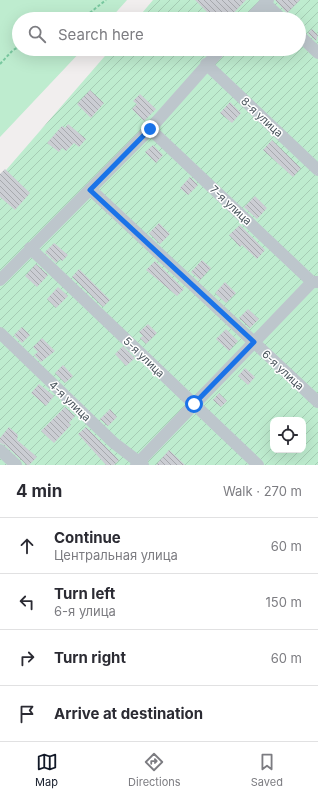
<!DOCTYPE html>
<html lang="en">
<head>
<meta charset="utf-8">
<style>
	:root { --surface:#fff; --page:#f2f2f3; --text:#2b2b33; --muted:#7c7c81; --line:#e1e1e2; --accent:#111827 }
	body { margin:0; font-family:Inter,sans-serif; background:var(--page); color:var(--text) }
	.controls { position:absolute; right:12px; bottom:12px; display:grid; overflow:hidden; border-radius:8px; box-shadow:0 4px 16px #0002 }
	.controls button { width:36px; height:36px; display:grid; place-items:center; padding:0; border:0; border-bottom:1px solid var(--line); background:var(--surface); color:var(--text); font:20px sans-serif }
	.stop { position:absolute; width:12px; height:12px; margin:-9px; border:3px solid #1a73e8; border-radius:50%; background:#fff }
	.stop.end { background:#1a73e8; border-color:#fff; box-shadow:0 1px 4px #0008 }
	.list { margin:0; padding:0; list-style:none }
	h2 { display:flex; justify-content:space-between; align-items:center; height:52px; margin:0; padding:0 16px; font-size:17px }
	h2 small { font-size:13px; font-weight:400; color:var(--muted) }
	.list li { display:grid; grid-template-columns:26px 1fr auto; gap:12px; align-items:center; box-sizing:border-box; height:56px; padding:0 16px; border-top:1px solid var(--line) }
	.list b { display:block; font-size:15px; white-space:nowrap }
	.list p { margin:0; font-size:13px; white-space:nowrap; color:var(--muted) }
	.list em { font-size:13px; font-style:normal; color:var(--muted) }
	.icon { flex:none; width:22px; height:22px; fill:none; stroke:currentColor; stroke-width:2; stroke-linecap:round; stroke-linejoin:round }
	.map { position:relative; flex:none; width:318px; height:465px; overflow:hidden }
	.search { position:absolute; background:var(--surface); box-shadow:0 4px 16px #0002; left:12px; right:12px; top:12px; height:44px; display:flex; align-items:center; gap:10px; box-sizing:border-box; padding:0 14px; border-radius:22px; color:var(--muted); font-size:15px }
	.sheet { height:276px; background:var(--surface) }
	nav { display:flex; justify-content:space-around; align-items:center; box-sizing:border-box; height:56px; border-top:1px solid var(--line); background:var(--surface); font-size:11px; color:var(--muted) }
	nav a { display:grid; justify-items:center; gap:2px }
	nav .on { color:var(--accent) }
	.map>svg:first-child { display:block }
</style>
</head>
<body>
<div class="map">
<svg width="318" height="465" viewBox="0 0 318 465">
	<defs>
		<pattern id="garden-furrows" width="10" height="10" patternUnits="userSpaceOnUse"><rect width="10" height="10" fill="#beeccf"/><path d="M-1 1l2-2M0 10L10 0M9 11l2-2" fill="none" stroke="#a5ccb4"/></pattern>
		<pattern id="building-back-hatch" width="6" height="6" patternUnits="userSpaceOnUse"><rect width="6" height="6" fill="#cbcdd3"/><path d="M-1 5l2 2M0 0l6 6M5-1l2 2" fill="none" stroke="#a7a9ae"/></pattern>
	</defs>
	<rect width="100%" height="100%" fill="#f1eeee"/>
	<path fill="#beeccf" d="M0 0H127L110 19H19V49H83L0 137Z"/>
	<path fill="url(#garden-furrows)" fill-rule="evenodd" d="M153 0H318V465H0V177L111 49H299V19H137ZM273 420H303V450H273Z"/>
	<path fill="url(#building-back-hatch)" d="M195 0H246L228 19H214Z
		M275 0H300L287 13Z
		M312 29 318 35 316 41 308 33Z
		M90 90 104 103 91 118 77 104Z
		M140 94 156 109 144 121 132 109 137 104 133 101Z
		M230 102 241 113 232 123 220 113Z
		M68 124 86 139 79 147 74 143 66 151 62 148 59 152 47 143 62 126 65 128Z
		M272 140 301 168 293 177 263 150Z
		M153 145 163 155 156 163 145 152Z
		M5 169 30 193 15 210 0 197V174Z
		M190 177 198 185 188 195 180 188Z
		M255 196 267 208 257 219 244 207Z
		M159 223 170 234 160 244 149 233Z
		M240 225 265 250 257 259 242 245 240 247 229 235Z
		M54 243 68 255 62 261 60 259 56 263 45 252Z
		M202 260 211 268 200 280 191 272Z
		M155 261 184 289 177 296 146 270Z
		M36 264 48 275 37 287 25 276Z
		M79 269 110 300 103 307 72 277Z
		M225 282 236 293 226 303 215 293Z
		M58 287 68 296 56 308 47 299Z
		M248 309 259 319 250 328 239 318Z
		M148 324 157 333 146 344 140 338 143 336 139 332Z
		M22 327 30 335 22 343 14 335Z
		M226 329 238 341 229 351 216 339Z
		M42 338 55 351 41 362 34 355 38 352 33 347Z
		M123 346 135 358 126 366 115 354Z
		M63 365 73 376 65 383 55 373Z
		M245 368 255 377 248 385 238 376Z
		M39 384 54 396 46 406 31 393Z
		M219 393 227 401 221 407 213 400Z
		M65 407 75 416 69 423 71 425 54 443 41 431Z
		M110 409 117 417 108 426 100 419Z
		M9 427 18 435 17 440 37 457 29 465H27L5 445 0 443V438Z
		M86 427 119 460 114 465H106L78 434Z
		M169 450 185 465H156Z"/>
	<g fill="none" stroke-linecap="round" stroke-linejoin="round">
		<path stroke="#78c89f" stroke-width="2" stroke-dasharray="3 2" stroke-linecap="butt" d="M82 19 106 0
			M0 64 13 50 19 47"/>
		<path stroke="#bdc6cc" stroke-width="12" d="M265 3 282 19
			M250 19 268 0
			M299 35 318 53
			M206 64 318 170
			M150 129 312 282
			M90 189 318 402
			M30 248 258 465
			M0 280 150 129 221 49
			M0 333 114 443 143 465
			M0 450 16 465
			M136 465 312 282H318"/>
	</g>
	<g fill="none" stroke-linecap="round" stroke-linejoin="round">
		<path stroke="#1a73e8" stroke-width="5" d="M150 129 90 190 254 342 194 404"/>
	</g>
	<g text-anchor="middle" stroke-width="3" stroke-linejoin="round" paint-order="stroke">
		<g font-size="11" fill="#47525a" stroke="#fff">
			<text transform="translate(262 117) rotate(43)" y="4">8-я улица</text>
			<text transform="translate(231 205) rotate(43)" y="4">7-я улица</text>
			<text transform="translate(144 357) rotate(44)" y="4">5-я улица</text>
			<text transform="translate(283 370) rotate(43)" y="4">6-я улица</text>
			<text transform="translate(70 401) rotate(44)" y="4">4-я улица</text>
		</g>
	</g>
</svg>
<div class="controls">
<button><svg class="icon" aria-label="locate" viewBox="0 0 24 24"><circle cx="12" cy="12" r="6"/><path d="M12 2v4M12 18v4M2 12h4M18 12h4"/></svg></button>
</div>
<div class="stop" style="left:194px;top:404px"></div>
<div class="stop end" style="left:150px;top:129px"></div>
<div class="search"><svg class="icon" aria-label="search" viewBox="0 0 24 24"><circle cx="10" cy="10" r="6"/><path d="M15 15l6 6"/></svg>Search here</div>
</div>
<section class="sheet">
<h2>4 min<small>Walk · 270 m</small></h2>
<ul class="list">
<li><svg class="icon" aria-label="ahead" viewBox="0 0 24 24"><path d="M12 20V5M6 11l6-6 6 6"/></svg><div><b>Continue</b><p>Центральная улица</p></div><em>60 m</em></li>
<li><svg class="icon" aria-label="left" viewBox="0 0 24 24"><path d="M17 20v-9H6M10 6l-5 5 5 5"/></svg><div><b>Turn left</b><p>6-я улица</p></div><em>150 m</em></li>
<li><svg class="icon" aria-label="right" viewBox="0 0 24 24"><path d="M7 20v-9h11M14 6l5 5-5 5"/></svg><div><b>Turn right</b></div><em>60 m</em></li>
<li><svg class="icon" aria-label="arrive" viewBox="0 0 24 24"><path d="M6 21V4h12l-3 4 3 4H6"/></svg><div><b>Arrive at destination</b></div></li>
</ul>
</section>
<nav>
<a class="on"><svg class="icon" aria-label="map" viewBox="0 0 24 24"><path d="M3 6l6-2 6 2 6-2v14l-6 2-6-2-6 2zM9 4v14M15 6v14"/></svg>Map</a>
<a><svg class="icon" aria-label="directions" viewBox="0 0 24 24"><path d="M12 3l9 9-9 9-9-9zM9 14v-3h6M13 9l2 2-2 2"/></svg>Directions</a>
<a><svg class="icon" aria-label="saved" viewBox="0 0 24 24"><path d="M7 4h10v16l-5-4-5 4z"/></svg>Saved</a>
</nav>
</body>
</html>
